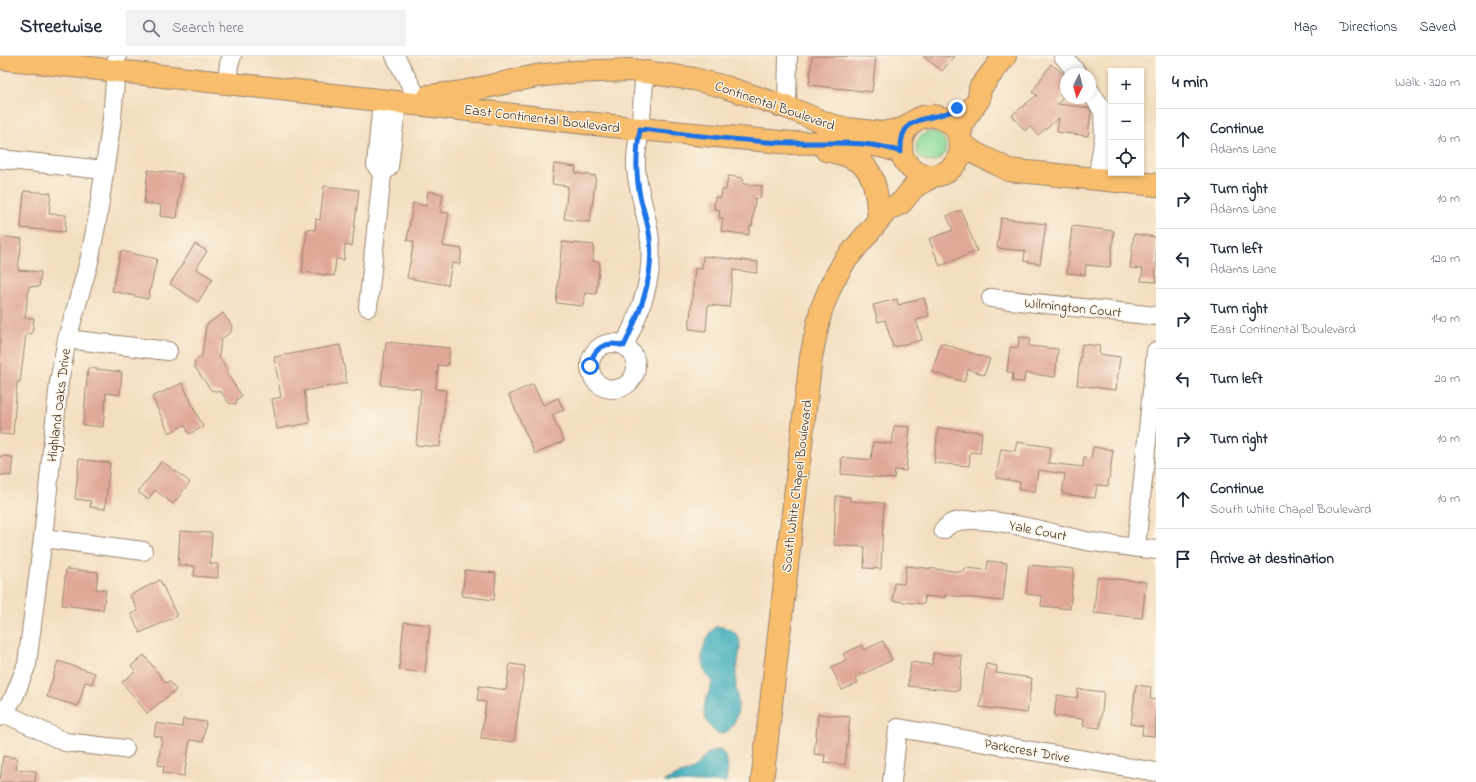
<!DOCTYPE html>
<html lang="en">
<head>
<meta charset="utf-8">
<style>
	:root { --surface:#fff; --page:#f2f2f3; --text:#1f2937; --muted:#747a83; --line:#e0e1e3 }
	body { margin:0; font-family:"Indie Flower",sans-serif; background:var(--page); color:var(--text) }
	.controls { position:absolute; right:12px; top:12px; display:grid; overflow:hidden; border-radius:0px; box-shadow:0 2px 6px #0003 }
	.controls button { width:36px; height:36px; display:grid; place-items:center; padding:0; border:0; border-bottom:1px solid var(--line); background:var(--surface); color:var(--text); font:20px sans-serif }
	.compass { position:absolute; left:1060px; top:12px; width:36px; height:36px; border-radius:50%; background:var(--surface); box-shadow:0 2px 6px #0003; rotate:186deg }
	.stop { position:absolute; width:12px; height:12px; margin:-9px; border:3px solid #1a73e8; border-radius:50%; background:#fff }
	.stop.end { background:#1a73e8; border-color:#fff; box-shadow:0 1px 4px #0008 }
	.list { margin:0; padding:0; list-style:none }
	h2 { display:flex; justify-content:space-between; align-items:center; height:52px; margin:0; padding:0 16px; font-size:17px }
	h2 small { font-size:13px; font-weight:400; color:var(--muted) }
	.list li { display:grid; grid-template-columns:26px 1fr auto; gap:12px; align-items:center; box-sizing:border-box; height:60px; padding:0 16px; border-top:1px solid var(--line) }
	.list b { display:block; font-size:15px; white-space:nowrap }
	.list p { margin:0; font-size:13px; white-space:nowrap; color:var(--muted) }
	.list em { font-size:13px; font-style:normal; color:var(--muted) }
	.icon { flex:none; width:22px; height:22px; fill:none; stroke:currentColor; stroke-width:2; stroke-linecap:round; stroke-linejoin:round }
	.map { position:relative; flex:none; width:1156px; height:726px; overflow:hidden }
	header { display:flex; align-items:center; gap:24px; box-sizing:border-box; height:56px; padding:0 20px; background:var(--surface); border-bottom:1px solid var(--line) }
	header strong { font-size:19px }
	nav { display:flex; gap:22px; margin-inline-start:auto; font-size:14px }
	.search { width:280px; height:36px; background:var(--page); display:flex; align-items:center; gap:10px; box-sizing:border-box; padding:0 14px; border-radius:0px; color:var(--muted); font-size:15px }
	main { display:flex }
	aside { flex:1; background:var(--surface) }
	.map>svg:first-child { display:block }
</style>
</head>
<body>
<header>
<strong>Streetwise</strong>
<div class="search"><svg class="icon" aria-label="search" viewBox="0 0 24 24"><circle cx="10" cy="10" r="6"/><path d="M15 15l6 6"/></svg>Search here</div>
<nav><a>Map</a><a>Directions</a><a>Saved</a></nav>
</header>
<main>
<div class="map">
<svg width="1156" height="726" viewBox="0 0 1156 726">
	<rect width="100%" height="100%" fill="#fcf5e5"/>
	<filter id="ink" filterUnits="userSpaceOnUse"><feTurbulence type="fractalNoise" baseFrequency=".025" numOctaves="2"/><feDisplacementMap in="SourceGraphic" scale="8" xChannelSelector="R" yChannelSelector="G"/><feConvolveMatrix kernelMatrix="1 2 1 2 8 2 1 2 1" color-interpolation-filters="sRGB"/></filter>
	<filter id="wash" filterUnits="userSpaceOnUse"><feTurbulence type="fractalNoise" baseFrequency=".012" numOctaves="4" result="noise"/><feDisplacementMap in="SourceGraphic" scale="16" xChannelSelector="R" yChannelSelector="G"/><feGaussianBlur stdDeviation="0.9" result="paint"/><feColorMatrix in="noise" values="0 0 0 0 0 0 0 0 0 0 0 0 0 0 0 0 0 1.4 0 .05"/><feComposite in="paint" operator="in"/></filter>
	<g filter="url(#wash)">
		<rect width="100%" height="100%" fill="#f4dec0"/>
		<path fill="#8bda98" stroke="#63825b" d="M916 91a15 15 0 1 1 30 0a15 15 0 1 1-30 0Z"/>
		<path fill="#41afbe" stroke="#3e6c6e" d="M716 570C751 574 738 595 736 619 734 638 744 651 732 670 720 689 705 669 704 654 704 644 711 635 712 625 695 609 702 585 716 570Z
			M720 694C730 702 728 713 726 726H663C672 720 683 718 692 713 706 705 699 697 720 694Z"/>
		<g id="blocks">
			<path fill="#e0a897" d="M812 0 876 1 872 36 809 29Z
				M923 0H954L942 15Z
				M1051 8 1066 20V31L1060 39 1063 41 1058 48 1089 52 1091 56 1088 80 1057 76 1059 62 1038 79 1030 70 1025 75 1012 59 1037 39 1032 36Z
				M554 108 576 111 575 117 596 120 590 166 564 163 568 130 552 128Z
				M148 114 182 118 177 162 160 160 161 149 144 147Z
				M728 120 743 122V128L762 130 760 143 755 142 752 170H750L749 179 721 175 723 162H719L720 154 714 153 715 141 721 142 722 134H726Z
				M324 130 359 134 352 190 345 189 344 204 336 203 334 220 302 216 307 173 315 174 316 163 320 164Z
				M24 135 51 137 49 158 66 159 65 176 21 172Z
				M428 135 443 138 440 156 449 157 443 190 462 193 460 208 452 207 448 229 407 222 414 186 407 184 413 147 426 150Z
				M961 154 977 195 940 210 929 183 953 174 947 160Z
				M1001 162 1046 168 1040 208 1024 205 1025 195 997 192Z
				M1072 170 1114 175 1110 211 1086 209 1085 219 1067 217Z
				M1134 178 1156 181V226L1141 225 1143 213 1130 212Z
				M0 180 22 183 18 214 41 216 39 231 29 230 25 262H34L32 278H26L20 326H17L13 379 0 378Z
				M562 186 594 189 593 205 600 206 596 238 585 237 583 250 556 247Z
				M195 188 207 195 196 213 213 223 198 246 170 228Z
				M121 195 157 203 148 243 112 235Z
				M703 200 758 206 757 217 733 214 729 251 708 249 706 275 689 273 695 212 702 213Z
				M924 242 929 260 916 264 922 284 893 291 885 264 878 266 873 249 897 243 898 249Z
				M223 257 232 270 231 276 221 283 219 301 227 313V318L242 340 237 343 236 348 229 347 221 336 211 334 194 310 195 305 202 300 206 269Z
				M1019 281 1030 282 1029 290 1058 293 1055 321 1025 317 1024 326 1012 325 1013 317 1007 316 1010 291 1018 292Z
				M386 286 450 292 448 310 438 309 436 333 446 334 440 391 416 389 421 333 381 329Z
				M941 287 990 303 984 319 968 313 964 326 932 316Z
				M1082 288 1100 290 1099 298 1120 301 1116 334 1077 329Z
				M340 289 347 327 304 335 310 367 277 373 272 343 281 341 274 301Z
				M88 312 122 316 120 339 106 337 103 371 83 369Z
				M182 327 203 371 189 378 185 369 169 377 152 341Z
				M533 328 543 349 558 342 564 354 552 359 564 385 535 398 509 339Z
				M894 370 910 371 906 415 895 414 894 423 841 418 842 401 871 404 873 386 892 388Z
				M938 372 982 376 980 397 970 396 969 410 934 407Z
				M1017 386 1051 391 1048 407 1083 411 1084 401 1091 402 1093 391 1113 394 1108 430 1097 429 1095 442 1062 438 1065 418 1038 414 1035 436 1019 434 1020 426 996 422 1001 393 1015 395Z
				M0 400 13 401 11 420 0 419Z
				M79 403 110 407 105 453 90 451 91 445 75 443Z
				M162 405 190 426 173 448 155 434 148 443 138 436Z
				M836 440 850 441V445L884 447 881 513 864 512 865 491 834 489Z
				M180 475 212 477 210 508H218V522L194 520 195 510 178 509Z
				M988 505 1007 507 1003 545 945 539V542L925 540 924 548 893 545 894 527 904 528 906 510 963 516 964 512 987 514Z
				M1029 509 1074 513 1070 553 1041 550 1042 540 1026 538Z
				M66 513 98 516 96 533 106 534 103 554 62 549Z
				M465 514 496 517 494 544 462 540Z
				M1097 521 1146 526 1142 562 1094 557Z
				M160 524 177 560 140 577 131 558 138 555 130 539Z
				M404 566 430 569 425 617 399 614Z
				M883 585 892 604 855 622 858 627 842 634 831 611 846 604 843 598 862 589 864 594Z
				M933 597 962 600 959 635 908 630 911 606 932 609Z
				M144 599 166 627 169 625 176 634 147 657 122 626 136 615 131 610Z
				M58 605 95 617 92 628 85 626 78 650 47 641Z
				M510 608 525 610 514 686 481 682 486 646 477 644 479 630 506 634Z
				M986 608 997 610 996 617 1032 622 1027 657 980 651Z
				M1136 629 1151 631 1150 643 1156 644V680L1142 679 1143 670 1131 668Z
				M1078 633 1104 636 1100 672 1083 670 1084 663 1054 660 1057 639 1077 642Z
				M818 658 850 661 845 709 824 706 825 699 814 698Z
				M183 663 206 666 203 686 190 684 184 720 163 717 164 710 158 709 162 681 154 680 156 667 182 671Z
				M3 700 17 702 16 713 36 715 35 726H0Z"/>
		</g>
	</g>
	<g filter="url(#ink)">
		<use href="#blocks" fill-opacity="0" stroke="#98846f" stroke-width="1"/>
		<g fill="none" stroke-linecap="round" stroke-linejoin="round">
			<g stroke="#98846f" stroke-width="20">
				<path id="minor" d="M395 0 417 41
					M788 0 787 45 789 52
					M1063 0 1078 18
					M227 27 229 8 232 0
					M1090 35 1103 55 1104 80 1097 124
					M0 103 104 114
					M382 118 389 111 397 46
					M991 242 1156 260
					M368 251 382 118 376 109 382 45
					M67 283 168 295
					M590 310a23 23 0 1 1 46 0a23 23 0 1 1-46 0Z
					M624 290C640 256 654 223 650 185 648 160 638 137 636 113 635 99 638 87 640 73 642 54 643 35 645 16
					M943 474C946 472 949 468 952 467 981 456 1054 478 1086 485 1109 489 1133 491 1156 494
					M43 482 143 495
					M1136 492 1156 295
					M4 657 65 686 125 693
					M0 661 14 641 27 608 43 482 59 326 67 283 89 206 97 165 112 63 117 0
					M892 726 898 672 1156 716"/>
			</g>
			<g stroke="#98846f" stroke-width="24">
				<path id="major" d="M0 2 640 73 792 87 843 86 881 90 901 96
					M429 40 463 36 536 20 572 16 631 14 694 23 725 31 789 52 828 68 847 73 882 77 907 72
					M901 90a30 30 0 1 1 60 0a30 30 0 1 1-60 0Z
					M959 81 964 64 979 43 980 32 1005 0
					M960 85C973 100 991 103 1008 114L1156 129
					M826 94C873 103 875 119 879 163
					M762 726 811 301 821 254 832 227 844 206 887 154 901 147 914 131 933 120"/>
			</g>
			<use href="#minor" stroke="#fff" stroke-width="18"/>
			<use href="#major" stroke="#f9be6d" stroke-width="22"/>
		</g>
	</g>
	<g fill="none" stroke-linecap="round" stroke-linejoin="round" filter="url(#ink)">
		<path stroke="#1a73e8" stroke-width="5" d="M590 310C593 292 606 284 624 290 640 256 654 223 650 184 649 169 643 154 640 140 635 116 636 96 640 73 690 78 742 86 792 87 829 88 866 83 901 96 899 53 934 68 957 52"/>
	</g>
	<g text-anchor="middle" stroke-width="3" stroke-linejoin="round" paint-order="stroke">
		<g font-size="14" fill="#3b2a1e" stroke="#fcf5e5">
			<text transform="translate(775 49) rotate(19)" y="5">Continental Boulevard</text>
			<text transform="translate(542 62) rotate(7)" y="5">East Continental Boulevard</text>
			<text transform="translate(1073 251) rotate(6)" y="5">Wilmington Court</text>
			<text transform="translate(58 349) rotate(-83)" y="5">Highland Oaks Drive</text>
			<text transform="translate(796 430) rotate(-83)" y="5">South White Chapel Boulevard</text>
			<text transform="translate(1038 474) rotate(11)" y="5">Yale Court</text>
			<text transform="translate(1027 694) rotate(10)" y="5">Parkcrest Drive</text>
		</g>
	</g>
</svg>
<div class="controls">
<button>+</button>
<button>−</button>
<button><svg class="icon" aria-label="locate" viewBox="0 0 24 24"><circle cx="12" cy="12" r="6"/><path d="M12 2v4M12 18v4M2 12h4M18 12h4"/></svg></button>
</div>
<svg class="compass" viewBox="-18 -18 36 36"><path d="M0-13l5 13h-10z" fill="#e53935"/><path d="M0 13l5-13h-10z" fill="#747a83"/></svg>
<div class="stop" style="left:590px;top:310px"></div>
<div class="stop end" style="left:957px;top:52px"></div>
</div>
<aside>
<h2>4 min<small>Walk · 320 m</small></h2>
<ul class="list">
<li><svg class="icon" aria-label="ahead" viewBox="0 0 24 24"><path d="M12 20V5M6 11l6-6 6 6"/></svg><div><b>Continue</b><p>Adams Lane</p></div><em>10 m</em></li>
<li><svg class="icon" aria-label="right" viewBox="0 0 24 24"><path d="M7 20v-9h11M14 6l5 5-5 5"/></svg><div><b>Turn right</b><p>Adams Lane</p></div><em>10 m</em></li>
<li><svg class="icon" aria-label="left" viewBox="0 0 24 24"><path d="M17 20v-9H6M10 6l-5 5 5 5"/></svg><div><b>Turn left</b><p>Adams Lane</p></div><em>120 m</em></li>
<li><svg class="icon" aria-label="right" viewBox="0 0 24 24"><path d="M7 20v-9h11M14 6l5 5-5 5"/></svg><div><b>Turn right</b><p>East Continental Boulevard</p></div><em>140 m</em></li>
<li><svg class="icon" aria-label="left" viewBox="0 0 24 24"><path d="M17 20v-9H6M10 6l-5 5 5 5"/></svg><div><b>Turn left</b></div><em>20 m</em></li>
<li><svg class="icon" aria-label="right" viewBox="0 0 24 24"><path d="M7 20v-9h11M14 6l5 5-5 5"/></svg><div><b>Turn right</b></div><em>10 m</em></li>
<li><svg class="icon" aria-label="ahead" viewBox="0 0 24 24"><path d="M12 20V5M6 11l6-6 6 6"/></svg><div><b>Continue</b><p>South White Chapel Boulevard</p></div><em>10 m</em></li>
<li><svg class="icon" aria-label="arrive" viewBox="0 0 24 24"><path d="M6 21V4h12l-3 4 3 4H6"/></svg><div><b>Arrive at destination</b></div></li>
</ul>
</aside>
</main>
</body>
</html>
